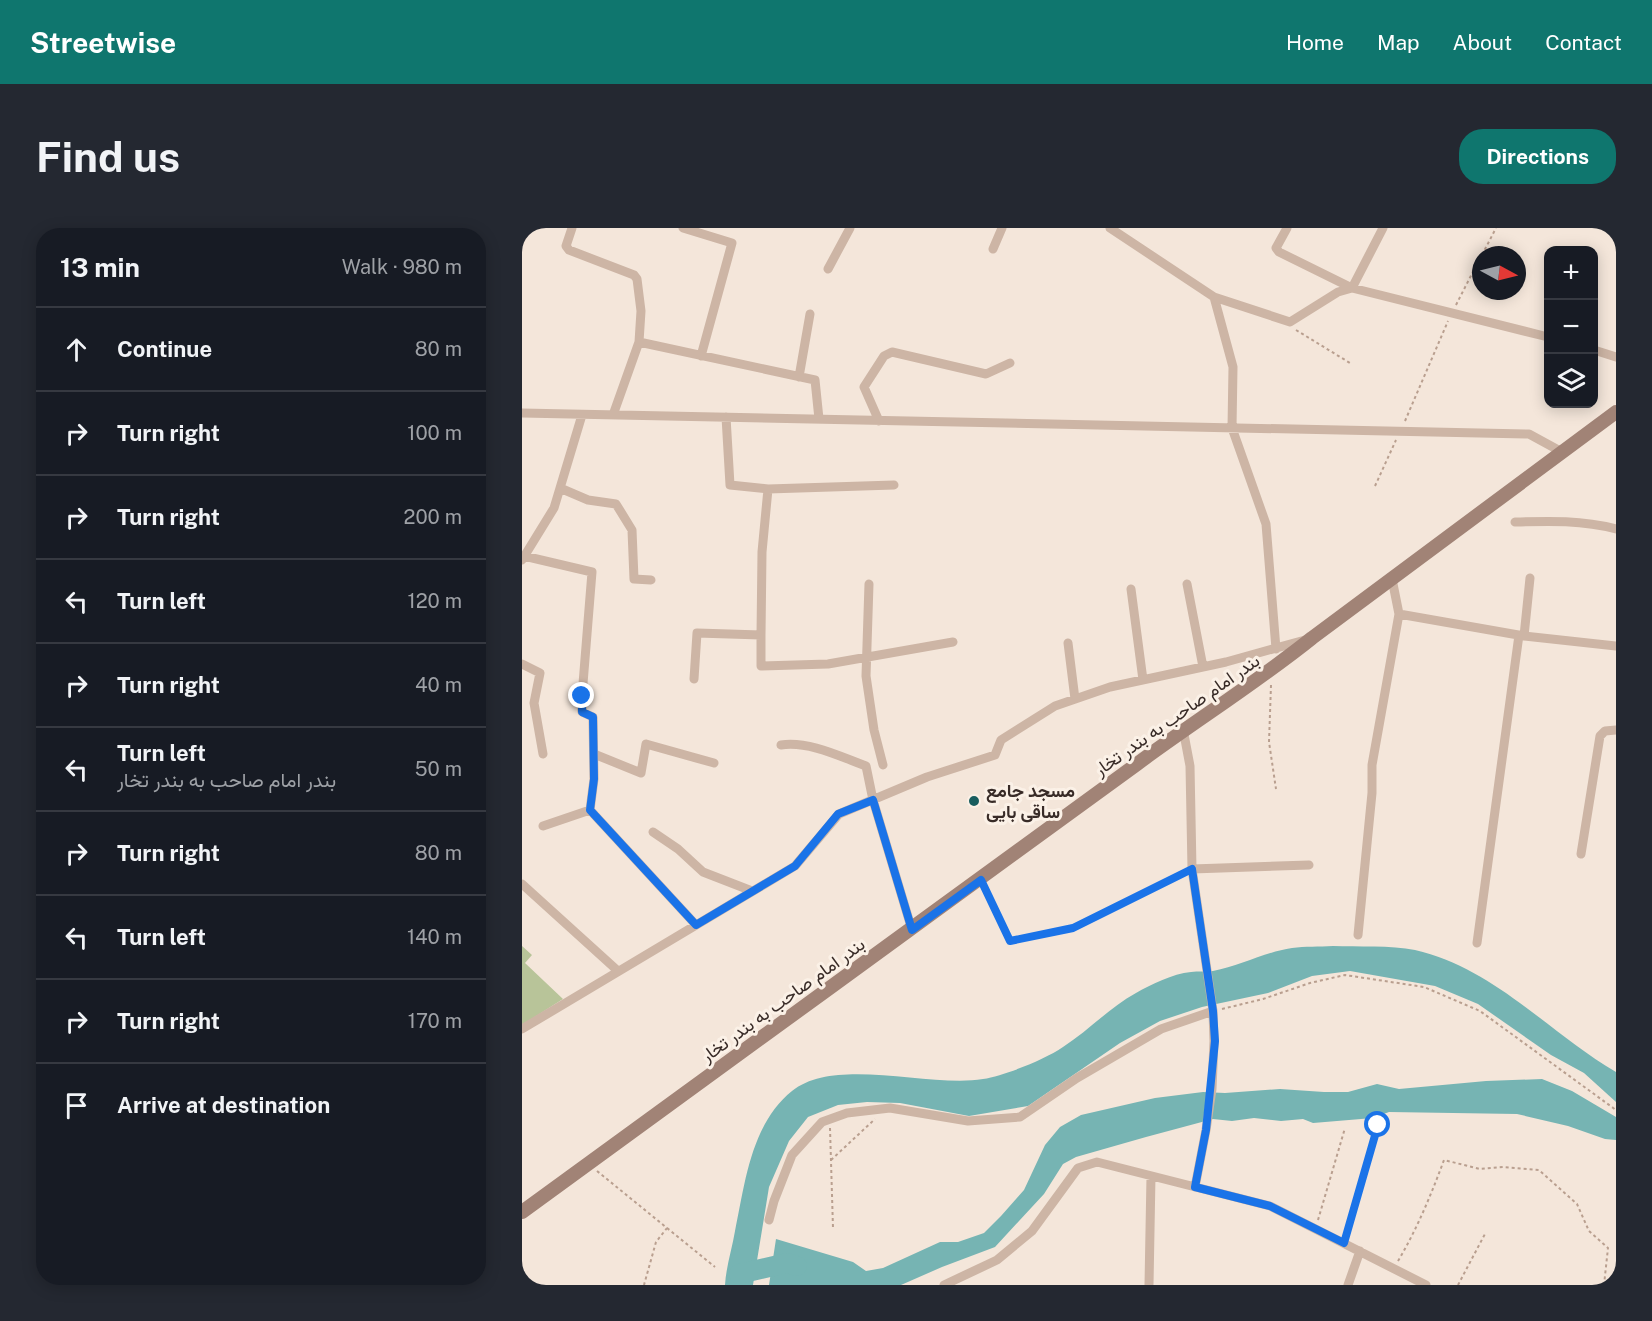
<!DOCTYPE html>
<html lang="en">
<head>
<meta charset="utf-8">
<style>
	:root { --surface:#171b24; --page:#242831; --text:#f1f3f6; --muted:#9ea1a6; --line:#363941; --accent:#0f766e }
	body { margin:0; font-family:"Public Sans",Vazirmatn,sans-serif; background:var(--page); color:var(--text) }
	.controls { position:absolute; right:18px; top:18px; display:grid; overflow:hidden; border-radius:12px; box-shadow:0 3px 15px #0003 }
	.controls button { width:54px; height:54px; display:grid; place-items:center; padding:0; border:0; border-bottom:2px solid var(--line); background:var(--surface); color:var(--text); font:30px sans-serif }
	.compass { position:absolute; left:950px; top:18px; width:54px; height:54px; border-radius:50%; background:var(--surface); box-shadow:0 3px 15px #0003; rotate:97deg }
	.stop { position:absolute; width:18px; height:18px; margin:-14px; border:4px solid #1a73e8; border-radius:50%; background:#fff }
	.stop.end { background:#1a73e8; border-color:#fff; box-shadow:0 2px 6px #0008 }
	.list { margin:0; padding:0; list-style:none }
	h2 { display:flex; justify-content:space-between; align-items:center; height:78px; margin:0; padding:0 24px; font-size:26px }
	h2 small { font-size:20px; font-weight:400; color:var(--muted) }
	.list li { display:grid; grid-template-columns:39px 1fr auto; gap:18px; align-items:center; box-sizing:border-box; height:84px; padding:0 24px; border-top:2px solid var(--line) }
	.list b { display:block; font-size:22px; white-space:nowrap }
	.list p { margin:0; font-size:20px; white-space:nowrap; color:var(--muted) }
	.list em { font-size:20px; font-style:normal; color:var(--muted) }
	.icon { flex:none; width:33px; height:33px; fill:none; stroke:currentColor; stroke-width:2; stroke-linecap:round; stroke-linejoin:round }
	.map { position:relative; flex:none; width:1094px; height:1057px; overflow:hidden; border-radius:24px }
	header { display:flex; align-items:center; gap:36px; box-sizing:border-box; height:84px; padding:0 30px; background:var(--accent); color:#fff }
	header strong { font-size:28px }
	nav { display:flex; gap:33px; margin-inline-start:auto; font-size:21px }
	.intro { display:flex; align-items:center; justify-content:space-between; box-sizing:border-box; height:144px; padding:0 36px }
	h1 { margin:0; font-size:42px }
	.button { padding:15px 27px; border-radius:24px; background:var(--accent); color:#fff; font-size:21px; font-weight:700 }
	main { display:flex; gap:36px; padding:0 36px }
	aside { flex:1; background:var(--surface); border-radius:24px; box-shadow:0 3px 15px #0003 }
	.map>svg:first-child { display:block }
</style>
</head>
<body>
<header>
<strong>Streetwise</strong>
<nav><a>Home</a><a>Map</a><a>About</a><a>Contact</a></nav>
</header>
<div class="intro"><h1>Find us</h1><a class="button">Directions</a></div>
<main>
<aside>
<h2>13 min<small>Walk · 980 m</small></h2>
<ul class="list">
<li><svg class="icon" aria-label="ahead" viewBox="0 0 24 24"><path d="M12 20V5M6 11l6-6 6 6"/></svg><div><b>Continue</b></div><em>80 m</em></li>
<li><svg class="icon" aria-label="right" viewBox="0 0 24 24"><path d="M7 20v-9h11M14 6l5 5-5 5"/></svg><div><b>Turn right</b></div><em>100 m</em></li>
<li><svg class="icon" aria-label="right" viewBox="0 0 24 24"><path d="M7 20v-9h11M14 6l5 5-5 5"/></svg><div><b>Turn right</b></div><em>200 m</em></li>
<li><svg class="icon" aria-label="left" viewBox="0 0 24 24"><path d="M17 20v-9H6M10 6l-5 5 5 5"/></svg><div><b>Turn left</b></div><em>120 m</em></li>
<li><svg class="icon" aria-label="right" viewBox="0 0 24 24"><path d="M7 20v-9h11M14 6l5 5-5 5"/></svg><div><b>Turn right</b></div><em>40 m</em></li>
<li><svg class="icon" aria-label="left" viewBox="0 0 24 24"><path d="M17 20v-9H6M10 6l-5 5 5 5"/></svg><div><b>Turn left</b><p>بندر امام صاحب به بندر تخار</p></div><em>50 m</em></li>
<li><svg class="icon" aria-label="right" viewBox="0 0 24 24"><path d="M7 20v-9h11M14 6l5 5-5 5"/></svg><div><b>Turn right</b></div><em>80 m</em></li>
<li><svg class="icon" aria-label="left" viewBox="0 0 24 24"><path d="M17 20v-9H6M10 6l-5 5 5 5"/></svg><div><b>Turn left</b></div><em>140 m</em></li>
<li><svg class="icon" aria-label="right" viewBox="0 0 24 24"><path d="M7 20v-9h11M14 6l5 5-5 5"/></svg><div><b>Turn right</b></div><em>170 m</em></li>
<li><svg class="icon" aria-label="arrive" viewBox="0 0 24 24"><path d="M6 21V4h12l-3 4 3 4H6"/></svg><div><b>Arrive at destination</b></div></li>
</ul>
</aside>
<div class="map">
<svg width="1094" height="1057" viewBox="0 0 1094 1057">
	<rect width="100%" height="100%" fill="#f4e6da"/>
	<path fill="#b8c499" d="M0 718 10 727 3 735 41 771 0 797Z"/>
	<path fill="#76b4b3" d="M811 718C835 719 869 717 893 722 972 740 1026 804 1094 844V874L1062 845 1029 827 956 776 913 758 828 743 790 748 746 765 680 779 638 793 598 815 506 878 447 888 378 875 345 874 316 877 286 889 267 913 247 959 231 1057H203C204 1039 210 1021 213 1003 223 955 229 896 270 863 313 828 408 860 461 851 484 847 522 832 541 819 566 803 587 780 614 765 630 756 650 746 669 744 676 743 684 744 691 743 718 738 743 724 770 720 783 718 797 719 811 718Z
		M1020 851 1050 863 1094 889V912L1083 911 1046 898 995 886 867 884 851 890 791 895 781 891 759 893 732 890 710 893 691 891 624 909 554 929 541 936 522 966 473 1019 420 1039 379 1057H247L254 1011 331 1034 344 1043 361 1040 418 1014H436L462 1005 479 988 502 962 523 917 538 899 559 887 633 870 681 864 703 865 758 861 802 864H826L855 856 877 861 964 853Z"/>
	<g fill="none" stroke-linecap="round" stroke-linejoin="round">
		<path stroke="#76b4b3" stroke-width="20" d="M217 1046 265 1035 275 1038"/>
		<path stroke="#b99f8f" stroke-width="2" stroke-dasharray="3 3" stroke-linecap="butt" d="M960 27 974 0
			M934 77 959 28
			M774 102 828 135
			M883 193 926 93
			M853 258 874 212
			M749 457 747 514 754 561
			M700 781 741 771 788 755 823 747 902 759 958 783 1094 882
			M308 900 311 1000
			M309 932 353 891
			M75 943 145 1000 134 1014 122 1057
			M796 992 823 900
			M145 1000 193 1039
			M824 1007 856 897
			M876 1033C895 1001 909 967 922 932L958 941 981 939 1017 942 1055 976 1067 1003 1086 1020 1082 1057
			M936 1057 964 1004"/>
		<path stroke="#cdb5a5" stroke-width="4.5" d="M459 652 488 713 551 700 669 641"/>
		<path stroke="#cdb5a5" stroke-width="9" d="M50 0 44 18 47 22 112 47 115 51 119 83 117 114
			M161 0 210 15 179 128
			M588 0 692 69 711 139 710 200 744 296 754 421
			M765 0 754 20 757 24 830 60 861 0
			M471 21 480 0
			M306 41 328 0
			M692 69 768 94 816 64 830 60 1026 109
			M1072 122 1094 129
			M277 149 288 86
			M0 185 1007 206 1040 224
			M91 187 117 114 293 152 297 191
			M204 189 208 257 246 261 372 257
			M357 193 342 159 362 128 370 124 464 146 488 135
			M38 260 66 272 94 276 110 302 112 351 129 352
			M993 294C1027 293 1061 292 1094 301
			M2 328 70 344 60 468V484L71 489 72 551 68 582 174 697
			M0 332 32 280 60 187
			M347 356 344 448 352 502 361 537
			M665 356 681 439
			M609 361 621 452
			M877 386 1002 408 1094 418
			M239 407V438L306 436 431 414
			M1002 408 1008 350
			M546 415 553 471
			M0 436 18 445 12 475 21 526
			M172 451 175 405 239 407 240 324 246 261
			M661 501 668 538 670 641 691 783 692 813 690 861 684 902 673 959
			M259 517C287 513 317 528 344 538L351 572 390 702
			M72 526 119 545 124 516 192 535
			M21 598 68 582
			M131 604 156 621 181 644 230 663
			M1059 626 1078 508 1083 503 1094 502
			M670 641 787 637
			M0 656 96 743
			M836 707 850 565V537L877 386 870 351
			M955 715 997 407
			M0 801 273 638 317 586 405 549 473 527 479 512 533 478 588 459 704 434 783 412
			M247 992 252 973 270 927 300 894 325 885 368 880 446 893 498 889 555 850 639 801 691 783
			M422 1057 475 1032 510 1003 556 940 575 934 748 978 904 1057
			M627 1057 629 948
			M826 1057 838 1023"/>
		<path stroke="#a18376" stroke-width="14" d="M0 984C204 833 411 687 615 536 673 493 734 455 790 410L1094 184"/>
	</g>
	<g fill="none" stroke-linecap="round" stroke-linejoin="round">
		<path stroke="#1a73e8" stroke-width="8" d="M60 468V484L71 489 72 551 68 582 174 697 273 638 316 586 351 572 390 702 459 652 488 713 551 700 670 641 691 783 693 813 684 902 673 959 748 978 822 1015 856 897"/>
	</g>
	<circle fill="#185d5e" stroke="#fbf1e7" stroke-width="2" cx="452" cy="573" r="6"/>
	<g text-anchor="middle" stroke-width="6" stroke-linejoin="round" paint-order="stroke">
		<g font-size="18" fill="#382b27" stroke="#fbf1e7">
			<text transform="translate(655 487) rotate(-35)" y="6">بندر امام صاحب به بندر تخار</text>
			<text transform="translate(261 772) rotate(-36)" y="6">بندر امام صاحب به بندر تخار</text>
		</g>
		<g font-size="18" font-weight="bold" fill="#382b27" stroke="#fbf1e7" text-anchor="start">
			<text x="464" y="569">مسجد جامع<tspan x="464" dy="21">ساقی بایی</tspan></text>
		</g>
	</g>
</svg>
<div class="controls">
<button>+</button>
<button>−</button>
<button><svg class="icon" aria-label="layers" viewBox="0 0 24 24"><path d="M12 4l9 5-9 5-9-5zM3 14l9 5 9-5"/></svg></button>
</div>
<svg class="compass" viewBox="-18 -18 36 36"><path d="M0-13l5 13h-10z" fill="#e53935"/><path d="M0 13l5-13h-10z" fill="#9ea1a6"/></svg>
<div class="stop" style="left:856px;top:897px"></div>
<div class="stop end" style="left:60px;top:468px"></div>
</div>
</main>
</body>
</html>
